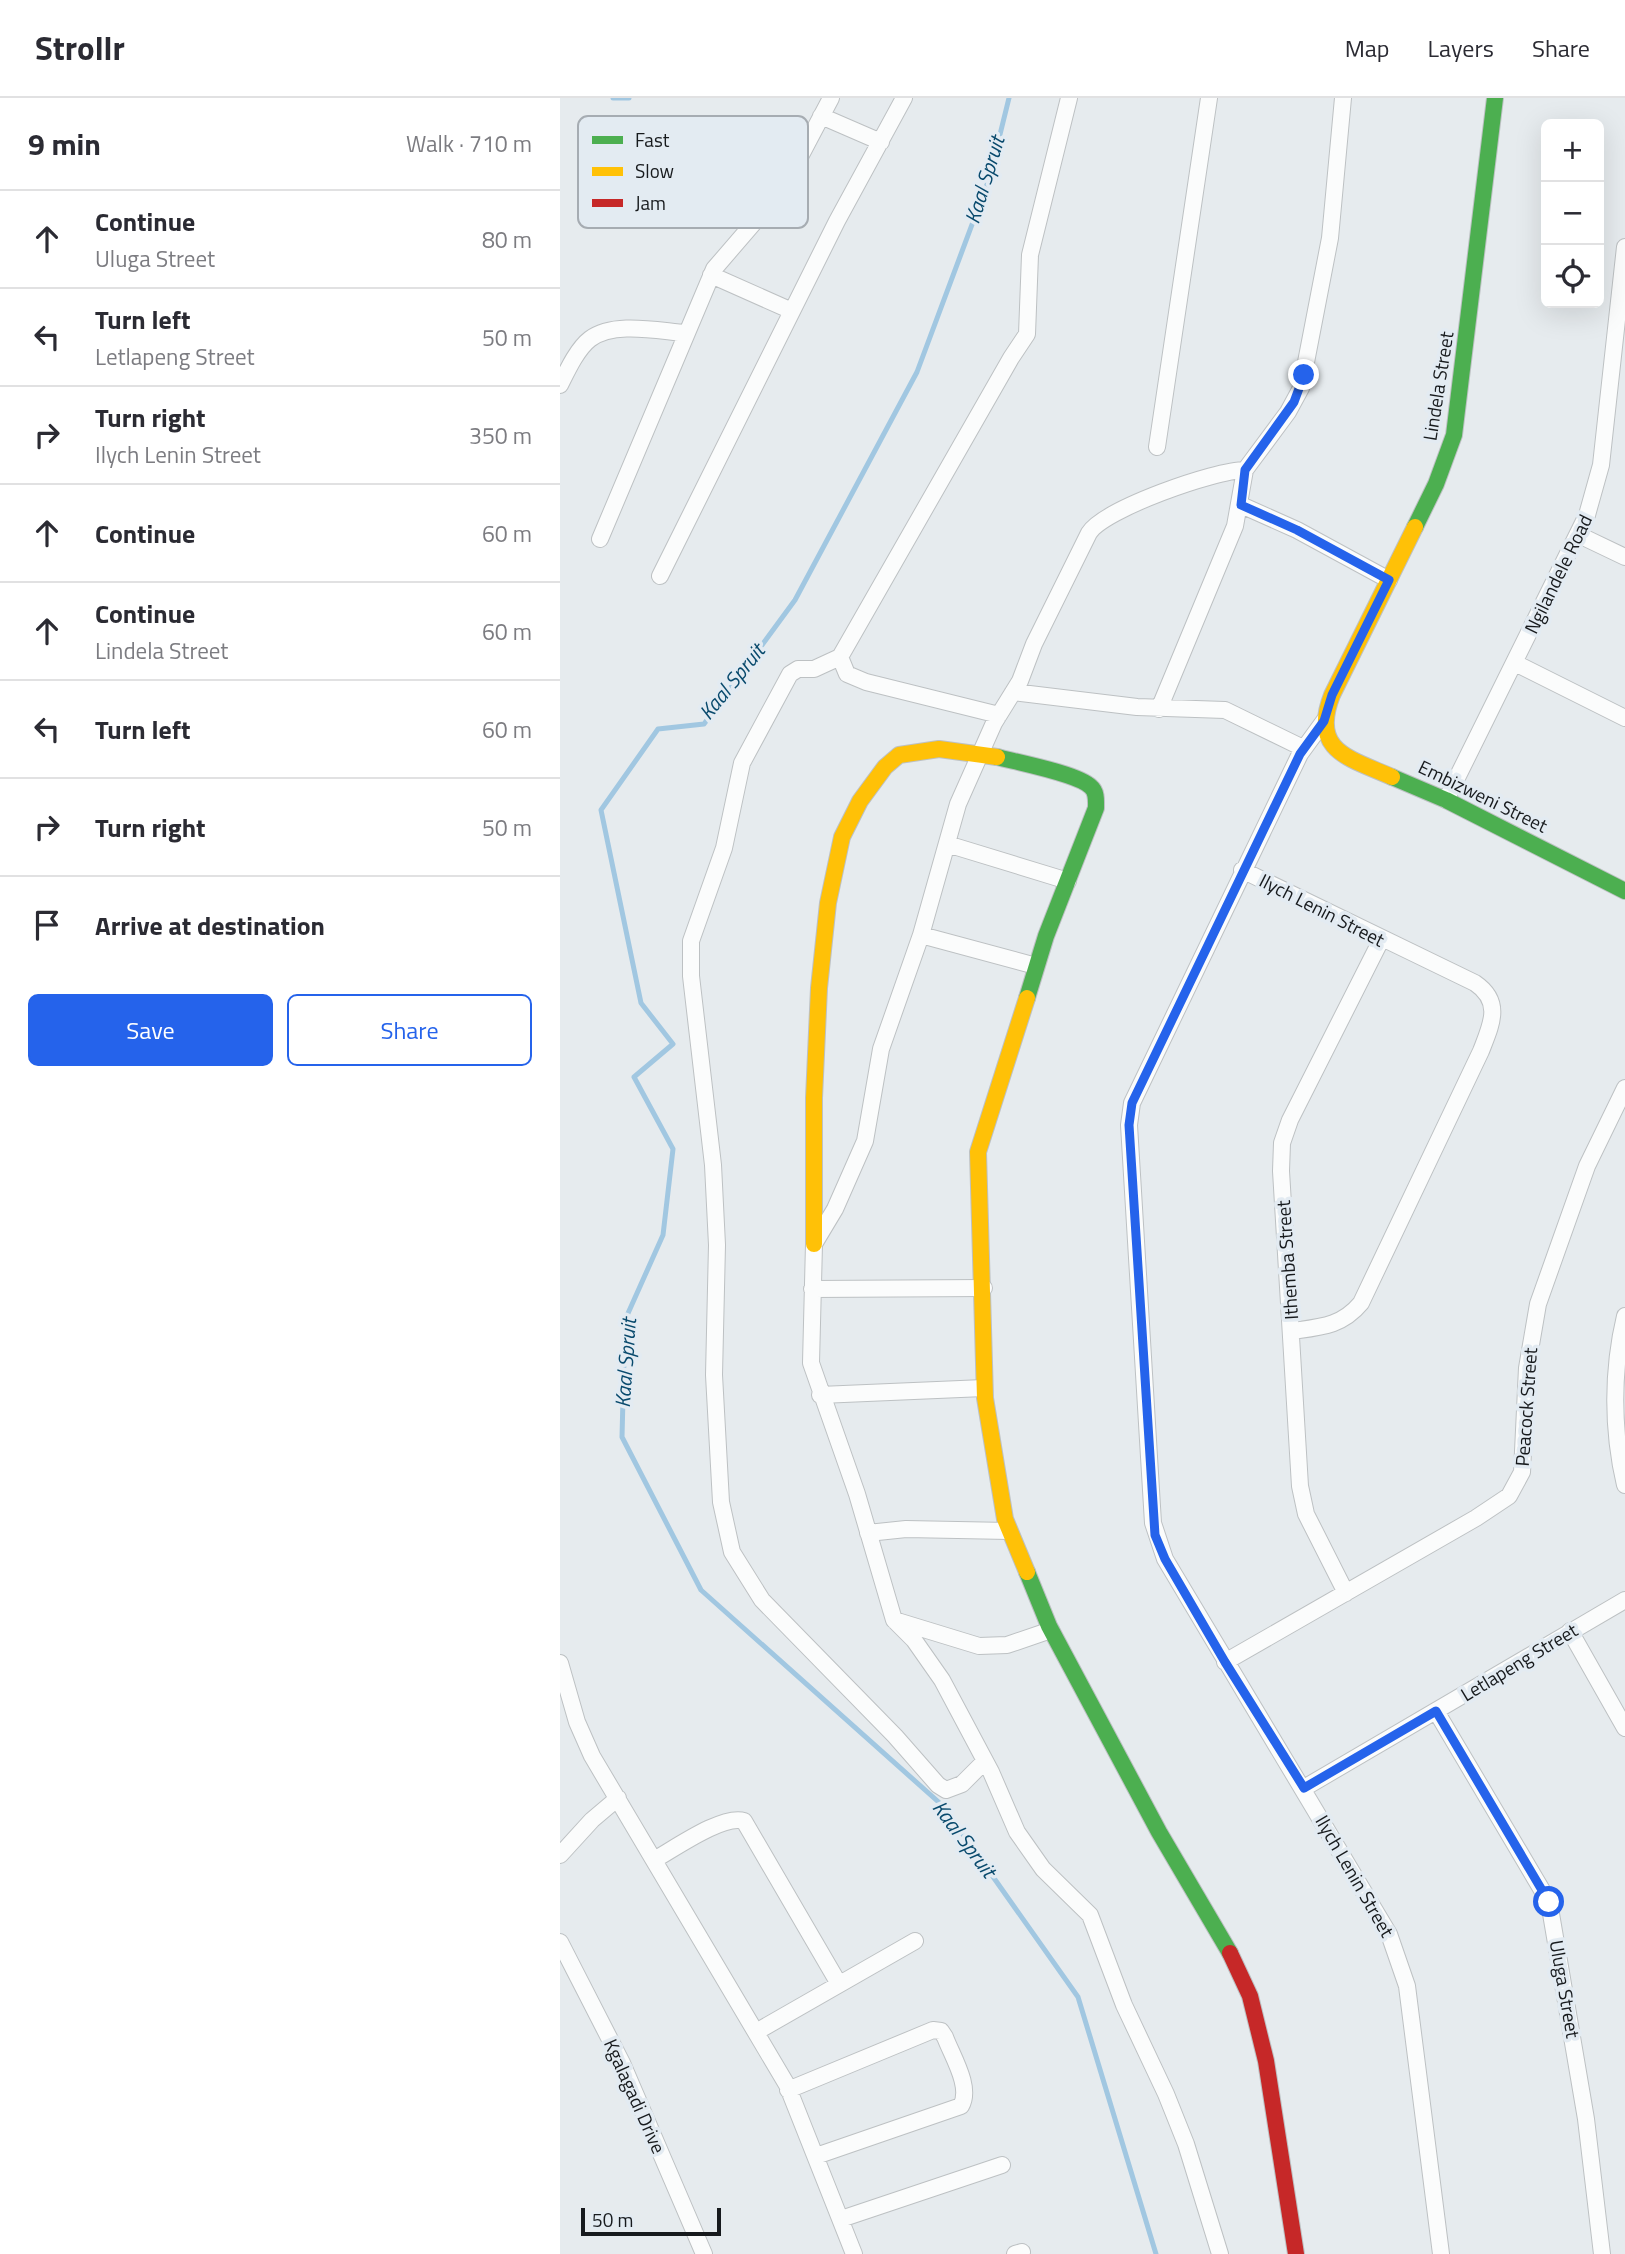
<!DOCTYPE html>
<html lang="en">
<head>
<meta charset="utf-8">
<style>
	:root { --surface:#fff; --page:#f2f2f3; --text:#2b2b33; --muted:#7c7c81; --line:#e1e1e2; --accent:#2563eb }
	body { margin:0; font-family:"Titillium Web",sans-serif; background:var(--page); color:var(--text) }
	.controls { position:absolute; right:21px; top:21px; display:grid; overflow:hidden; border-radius:10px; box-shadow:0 7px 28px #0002 }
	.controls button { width:63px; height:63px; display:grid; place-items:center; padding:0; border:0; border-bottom:2px solid var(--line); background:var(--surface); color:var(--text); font:35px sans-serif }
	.scale { position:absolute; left:21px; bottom:18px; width:140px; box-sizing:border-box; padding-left:7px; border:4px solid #171a1d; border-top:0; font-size:19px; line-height:24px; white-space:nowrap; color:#171a1d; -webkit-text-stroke:5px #e3ebf2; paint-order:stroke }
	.stop { position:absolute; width:21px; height:21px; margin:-16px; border:5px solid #2563eb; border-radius:50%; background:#fff }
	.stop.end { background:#2563eb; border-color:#fff; box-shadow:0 2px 7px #0008 }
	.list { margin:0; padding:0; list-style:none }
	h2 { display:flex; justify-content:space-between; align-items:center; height:91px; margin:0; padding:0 28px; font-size:30px }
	h2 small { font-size:23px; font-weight:400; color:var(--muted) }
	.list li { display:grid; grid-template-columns:46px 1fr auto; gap:21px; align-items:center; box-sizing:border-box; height:98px; padding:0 28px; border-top:2px solid var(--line) }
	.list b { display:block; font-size:26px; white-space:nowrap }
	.list p { margin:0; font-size:23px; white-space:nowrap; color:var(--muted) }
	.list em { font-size:23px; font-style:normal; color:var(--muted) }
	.actions { display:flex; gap:14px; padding:21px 28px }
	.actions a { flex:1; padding:16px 0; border:2px solid var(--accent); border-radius:10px; text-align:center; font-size:24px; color:var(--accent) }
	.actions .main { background:var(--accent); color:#fff }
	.icon { flex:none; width:38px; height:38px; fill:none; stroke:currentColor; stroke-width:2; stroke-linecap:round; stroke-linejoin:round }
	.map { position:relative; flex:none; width:1065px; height:2156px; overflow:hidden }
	header { display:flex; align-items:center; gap:42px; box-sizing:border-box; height:98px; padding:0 35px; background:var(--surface); border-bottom:2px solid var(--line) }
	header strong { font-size:33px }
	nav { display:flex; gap:38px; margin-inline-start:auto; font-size:24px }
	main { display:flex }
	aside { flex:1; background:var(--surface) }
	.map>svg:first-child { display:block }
</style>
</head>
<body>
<header>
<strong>Strollr</strong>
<nav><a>Map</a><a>Layers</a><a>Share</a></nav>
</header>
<main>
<aside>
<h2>9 min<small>Walk · 710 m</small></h2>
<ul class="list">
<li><svg class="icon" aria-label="ahead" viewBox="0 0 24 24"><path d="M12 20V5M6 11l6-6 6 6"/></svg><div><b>Continue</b><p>Uluga Street</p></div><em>80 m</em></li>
<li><svg class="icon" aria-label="left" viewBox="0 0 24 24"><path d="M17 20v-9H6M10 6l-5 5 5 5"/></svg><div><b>Turn left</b><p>Letlapeng Street</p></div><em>50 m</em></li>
<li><svg class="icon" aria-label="right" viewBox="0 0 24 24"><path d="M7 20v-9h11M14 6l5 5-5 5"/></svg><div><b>Turn right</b><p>Ilych Lenin Street</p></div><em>350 m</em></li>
<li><svg class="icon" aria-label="ahead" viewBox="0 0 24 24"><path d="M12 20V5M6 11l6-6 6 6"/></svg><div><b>Continue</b></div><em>60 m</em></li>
<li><svg class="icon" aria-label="ahead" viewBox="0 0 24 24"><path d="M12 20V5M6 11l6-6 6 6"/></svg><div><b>Continue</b><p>Lindela Street</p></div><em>60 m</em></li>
<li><svg class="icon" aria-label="left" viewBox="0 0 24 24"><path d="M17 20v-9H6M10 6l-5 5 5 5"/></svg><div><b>Turn left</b></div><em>60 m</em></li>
<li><svg class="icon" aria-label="right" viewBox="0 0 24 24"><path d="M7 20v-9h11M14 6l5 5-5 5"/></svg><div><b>Turn right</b></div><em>50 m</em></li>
<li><svg class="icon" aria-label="arrive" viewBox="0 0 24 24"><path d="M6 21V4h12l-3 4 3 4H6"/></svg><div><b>Arrive at destination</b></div></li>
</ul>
<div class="actions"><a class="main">Save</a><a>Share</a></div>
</aside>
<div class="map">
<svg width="1065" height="2156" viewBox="0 0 1065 2156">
	<rect width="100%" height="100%" fill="#e6ebee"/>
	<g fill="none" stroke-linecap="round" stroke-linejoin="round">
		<path stroke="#a1c7e1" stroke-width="5" d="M53 0H69
			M449 0 429 81 357 274 235 502 144 626 98 631 41 712 81 905 113 946 74 979 113 1051 103 1137 65 1222 62 1339 141 1492 383 1708 518 1899 596 2156"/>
		<g stroke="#bdc1c3" stroke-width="18">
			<path id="street" d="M261 18 321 44
				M151 177 232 213
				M0 287C7 273 17 251 30 241 54 223 98 233 126 235
				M597 349 649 0
				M681 407 737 432 829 482
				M1019 437 1065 459
				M40 441 154 171 223 91 271 0
				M100 478 277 123 344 0
				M280 559 254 571H238L230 576 182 665 164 750 131 843V878L153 1067 157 1147 154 1277 161 1404 172 1454 202 1502 335 1638 378 1687 386 1692 402 1686 425 1663
				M955 565 1065 620
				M453 594 577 609 665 612 743 650
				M599 611 675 428 685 372 728 314 741 290 770 140 783 0
				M439 617 306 584 287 576 280 559 451 260 467 236 470 157 509 0
				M764 623 740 656 572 1005 569 1027 593 1425 605 1461 829 1836 847 1888 881 2156
				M886 702 1027 417 1041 367 1065 149
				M387 746 508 783
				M682 772 915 885C943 904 931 927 921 953L801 1205C782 1228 761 1229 732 1233
				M361 837 476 868
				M252 1191 424 1190
				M1065 1218C1052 1272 1052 1332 1065 1387
				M260 1297 424 1290
				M308 1435 346 1431 449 1433
				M786 1495 746 1416 740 1388 721 1073 722 1045 730 1022 821 842
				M334 1522 419 1548 447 1547 491 1532
				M1010 1533 1065 1630
				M665 1564 916 1420 949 1398 962 1374 967 1270 978 1206 1027 1068 1065 990
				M0 1565 17 1624 32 1658 227 1987 294 2156
				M876 1613 989 1804 1026 2021 1042 2156
				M744 1690 1065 1502
				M0 1757 32 1722 58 1700
				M94 1762C114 1751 163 1716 184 1723L279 1886
				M0 1844 62 1965 144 2156
				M196 1934 355 1843
				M228 1992 373 1932 381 1933 385 1939C392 1958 412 1989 401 2008L256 2058
				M281 2121 442 2067
				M455 2156 462 2154
				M660 2156 626 2046 606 1996 564 1907 530 1817 483 1771 457 1734 431 1674 382 1582 354 1542 334 1522 297 1396 251 1265 254 1146 275 1111 305 1043 321 951 361 837 398 706 434 625 460 583 474 546 529 435C544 411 655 372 685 372"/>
		</g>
		<g stroke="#bdc1c3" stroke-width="18">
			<path id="fast" d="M855 429 876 386 894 337 935 0
				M437 659C456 664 519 676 531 689 537 694 536 703 536 710L486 838 467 900
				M832 679 886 702 1065 793
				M467 1474 489 1528 599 1734 670 1855"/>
		</g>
		<g stroke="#bdc1c3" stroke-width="18">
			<path id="slow" d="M832 679C789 660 750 653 772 597L855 429
				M467 900 418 1054 425 1300 445 1421 467 1474
				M254 1146V1000L259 890 268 805 282 739 300 703 325 669 339 657 379 651 437 659"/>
		</g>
		<g stroke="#bdc1c3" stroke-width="18">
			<path id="jam" d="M670 1855 690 1898 706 1963 736 2156"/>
		</g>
		<use href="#street" stroke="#fbfcfc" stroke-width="16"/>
		<use href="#fast" stroke="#4caf50" stroke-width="16"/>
		<use href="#slow" stroke="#ffc107" stroke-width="16"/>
		<use href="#jam" stroke="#c62828" stroke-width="16"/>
	</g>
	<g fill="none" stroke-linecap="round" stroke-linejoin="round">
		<path stroke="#2563eb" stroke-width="9" d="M744 277 734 304 685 372 681 407 737 432 829 482 772 597 764 623 740 656 572 1005 569 1027 595 1437 605 1461 665 1564 744 1690 876 1613 989 1804"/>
	</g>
	<g text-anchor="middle" stroke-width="7" stroke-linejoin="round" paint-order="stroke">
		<g font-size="19" fill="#171a1d" stroke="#e3ebf2">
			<text transform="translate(878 288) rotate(-81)" y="7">Lindela Street</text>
			<text transform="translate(998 476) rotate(-64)" y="7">Ngilandele Road</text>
			<text transform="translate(923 698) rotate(26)" y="7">Embizweni Street</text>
			<text transform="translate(762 812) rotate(27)" y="7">Ilych Lenin Street</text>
			<text transform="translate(727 1162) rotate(-94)" y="7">Ithemba Street</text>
			<text transform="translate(966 1309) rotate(-86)" y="7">Peacock Street</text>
			<text transform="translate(959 1564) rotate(-31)" y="7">Letlapeng Street</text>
			<text transform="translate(795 1778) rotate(60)" y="7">Ilych Lenin Street</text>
			<text transform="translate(1005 1891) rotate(80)" y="7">Uluga Street</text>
			<text transform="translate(75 1998) rotate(66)" y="7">Kgalagadi Drive</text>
		</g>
		<g font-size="21" font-style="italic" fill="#094a6d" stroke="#e3ebf2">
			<text transform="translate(425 82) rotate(-73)" y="7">Kaal Spruit</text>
			<text transform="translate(172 584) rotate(-51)" y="7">Kaal Spruit</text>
			<text transform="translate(66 1265) rotate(-86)" y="7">Kaal Spruit</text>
			<text transform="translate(404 1741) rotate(53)" y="7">Kaal Spruit</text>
		</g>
	</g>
	<rect x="18" y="18" width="230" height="112" rx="10" fill="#e3ebf2" stroke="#a6acb2" stroke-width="2"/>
	<rect x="32" y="38" width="31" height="8" fill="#4caf50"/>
	<rect x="32" y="69" width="31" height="9" fill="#ffc107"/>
	<rect x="32" y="101" width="31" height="8" fill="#c62828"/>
	<g font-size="19" fill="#171a1d">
		<text x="75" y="49">Fast</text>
		<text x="75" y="80">Slow</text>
		<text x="75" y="112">Jam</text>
	</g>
</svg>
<div class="controls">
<button>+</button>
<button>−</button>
<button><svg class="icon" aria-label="locate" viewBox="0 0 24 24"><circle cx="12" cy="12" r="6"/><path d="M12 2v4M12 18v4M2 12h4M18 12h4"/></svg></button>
</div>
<div class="scale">50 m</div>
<div class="stop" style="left:989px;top:1804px"></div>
<div class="stop end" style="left:744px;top:277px"></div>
</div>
</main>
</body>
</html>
